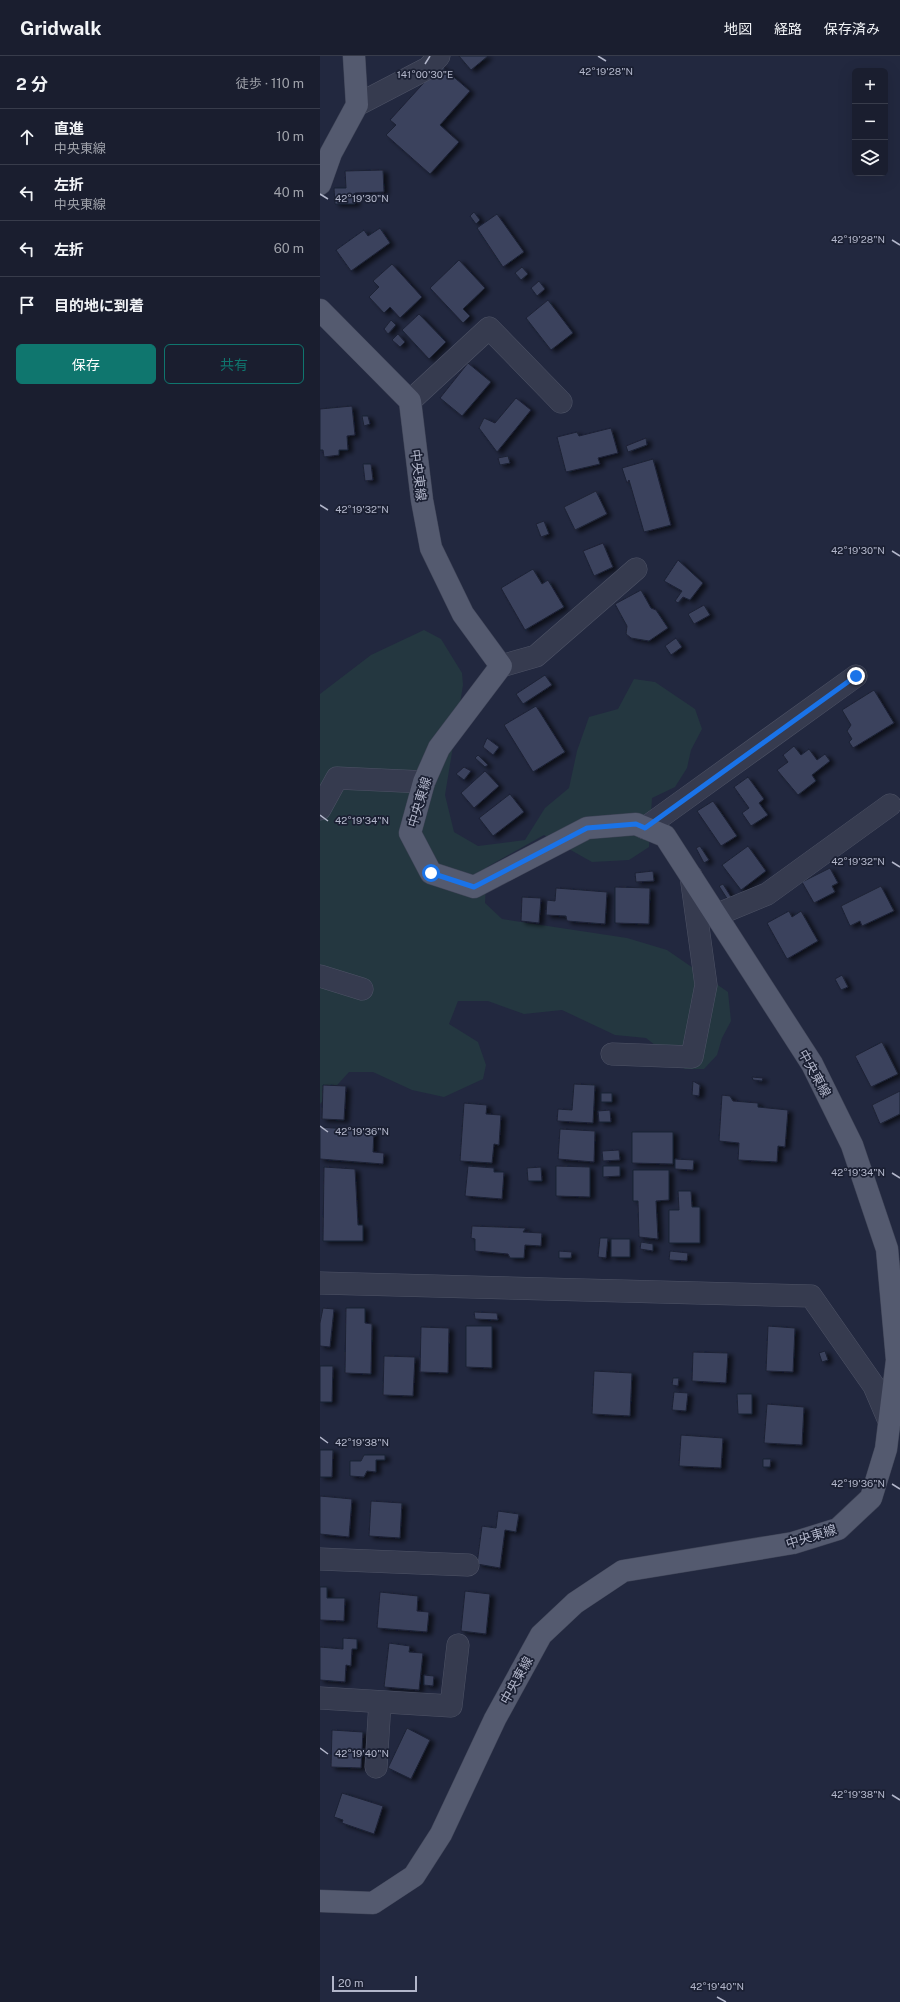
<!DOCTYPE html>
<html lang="ja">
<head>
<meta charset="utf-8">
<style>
	:root { --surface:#1a1e2f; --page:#272b3b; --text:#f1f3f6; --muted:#9fa2aa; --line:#383c4b; --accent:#0f766e }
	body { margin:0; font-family:"Public Sans","Noto Sans JP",sans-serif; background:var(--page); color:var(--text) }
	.controls { position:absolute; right:12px; top:12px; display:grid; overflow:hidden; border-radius:6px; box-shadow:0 4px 16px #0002 }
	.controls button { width:36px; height:36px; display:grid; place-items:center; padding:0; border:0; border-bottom:1px solid var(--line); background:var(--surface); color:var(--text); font:20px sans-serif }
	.scale { position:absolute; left:12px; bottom:10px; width:85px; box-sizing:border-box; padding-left:4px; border:2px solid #b2b6ca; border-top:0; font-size:11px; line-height:14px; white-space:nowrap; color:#b2b6ca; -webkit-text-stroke:3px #1b2033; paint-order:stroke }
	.stop { position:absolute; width:12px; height:12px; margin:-9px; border:3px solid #1a73e8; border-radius:50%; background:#fff }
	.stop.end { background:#1a73e8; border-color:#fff; box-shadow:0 1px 4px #0008 }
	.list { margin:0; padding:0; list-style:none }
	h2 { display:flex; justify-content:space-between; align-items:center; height:52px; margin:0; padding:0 16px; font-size:17px }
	h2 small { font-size:13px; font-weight:400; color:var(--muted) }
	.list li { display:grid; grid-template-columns:26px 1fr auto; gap:12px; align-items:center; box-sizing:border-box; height:56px; padding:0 16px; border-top:1px solid var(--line) }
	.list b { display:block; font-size:15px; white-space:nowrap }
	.list p { margin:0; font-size:13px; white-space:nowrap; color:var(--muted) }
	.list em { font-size:13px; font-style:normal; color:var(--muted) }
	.actions { display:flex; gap:8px; padding:12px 16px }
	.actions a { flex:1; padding:9px 0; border:1px solid var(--accent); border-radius:6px; text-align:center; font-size:14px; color:var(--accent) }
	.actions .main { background:var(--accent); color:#fff }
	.icon { flex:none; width:22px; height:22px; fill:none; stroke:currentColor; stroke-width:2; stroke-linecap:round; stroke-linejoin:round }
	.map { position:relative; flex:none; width:580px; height:1946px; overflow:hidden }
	header { display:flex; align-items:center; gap:24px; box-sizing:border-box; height:56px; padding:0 20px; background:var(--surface); border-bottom:1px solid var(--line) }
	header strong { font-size:19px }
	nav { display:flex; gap:22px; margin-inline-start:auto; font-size:14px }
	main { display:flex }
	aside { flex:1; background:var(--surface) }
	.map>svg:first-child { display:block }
</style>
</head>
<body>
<header>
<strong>Gridwalk</strong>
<nav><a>地図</a><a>経路</a><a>保存済み</a></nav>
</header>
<main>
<aside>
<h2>2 分<small>徒歩 · 110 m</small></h2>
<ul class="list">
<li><svg class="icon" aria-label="ahead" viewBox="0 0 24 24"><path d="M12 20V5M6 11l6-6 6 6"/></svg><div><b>直進</b><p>中央東線</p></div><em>10 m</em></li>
<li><svg class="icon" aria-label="left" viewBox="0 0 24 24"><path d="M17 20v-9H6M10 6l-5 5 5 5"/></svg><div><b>左折</b><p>中央東線</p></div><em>40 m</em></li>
<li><svg class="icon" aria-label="left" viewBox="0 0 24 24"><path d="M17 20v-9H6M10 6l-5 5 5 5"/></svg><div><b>左折</b></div><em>60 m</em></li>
<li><svg class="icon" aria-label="arrive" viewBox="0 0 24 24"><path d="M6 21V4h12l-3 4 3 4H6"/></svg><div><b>目的地に到着</b></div></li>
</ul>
<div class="actions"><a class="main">保存</a><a>共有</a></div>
</aside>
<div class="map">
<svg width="580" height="1946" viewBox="0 0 580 1946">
	<defs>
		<filter id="shadow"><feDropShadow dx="4.5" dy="2.5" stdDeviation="2" flood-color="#0009"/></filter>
	</defs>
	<rect width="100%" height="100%" fill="#22283f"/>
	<path fill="#243740" d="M104 574 121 583 142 617 143 629 125 739 134 776 158 790 205 784 225 752 249 732 257 695 269 661 298 653 314 623 335 626 375 653 382 673 371 694 367 712 355 731 332 742 329 791 309 804 272 806 224 779 167 811 165 847 182 863 307 882 347 894 408 936 411 965 402 982 397 999 384 1013H365L326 982 295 979 242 954 204 958 168 945H138L129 968 158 986 166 1009 163 1023 124 1041 92 1034 53 1016H29L0 1048V638L51 599Z"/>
	<path fill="#3b425d" stroke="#1d2235" filter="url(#shadow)" d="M139 0H168L151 14Z
		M120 9 150 35 120 69 139 86 110 118 66 79 76 69 70 64Z
		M63 114 64 136 35 137V148H15L14 132H26L25 115Z
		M154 156 160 164 156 168 150 160Z
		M177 158 204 196 183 211 157 172Z
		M60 172 70 187 31 215 16 194 44 174 48 180Z
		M139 204 165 232 143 253 150 260 143 267 110 232Z
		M72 208 102 241 80 262 70 251 64 257 49 241 59 231 53 225Z
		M202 211 208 218 201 224 195 217Z
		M219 225 225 233 217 240 211 232Z
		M228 244 253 277 231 294 206 262Z
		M99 258 126 286 109 303 82 274Z
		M71 264 76 269 68 278 64 273Z
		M78 278 85 286 80 291 72 284Z
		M148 307 171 326 142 360 120 342Z
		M196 342 211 354 177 396 159 372 164 362 175 367Z
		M32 350 35 379 27 380 28 394H19V399L4 401 3 394H0V353Z
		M42 360H48L50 368 44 370Z
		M291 372 298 397 278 402 280 408 246 416 237 381 257 376 259 380Z
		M326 382 327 389 308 396 306 390Z
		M188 400 190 407 180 409 178 402Z
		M333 403 351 469 324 476 309 424 307 427 302 412Z
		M43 408H51L53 424 45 425Z
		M276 435 287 458 255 474 244 451Z
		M224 465 229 478 221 481 216 468Z
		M283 487 293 511 274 520 263 495Z
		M358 504 383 527 370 544 363 541 358 547 355 545 362 535 344 525Z
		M213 513 222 528 228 524 244 551 205 574 181 532Z
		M321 534 331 552 336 554 348 572 329 585 311 582 306 578 307 570 295 548Z
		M384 549 390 559 374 568 368 558Z
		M356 582 362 591 351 599 345 590Z
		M225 619 232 629 203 648 196 638Z
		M554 634 574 667 533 692 529 686 532 683 527 675 531 669 522 654Z
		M216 650 245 696 213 716 184 669Z
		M167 682 179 691 173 699 163 691Z
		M474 690 481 699 489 693 497 704 505 698 510 705 492 719 496 725 478 739 457 714 468 706 463 699Z
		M158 699 168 709 165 711 155 702Z
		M144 711 151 715 144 724 136 718Z
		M165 715 179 730 154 752 141 737Z
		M428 721 444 743 439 747 448 759 431 770 422 757 429 752 414 731Z
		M190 738 204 756 173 780 159 762Z
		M393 745 417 780 401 790 377 755Z
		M380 790 389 804 384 807 376 792Z
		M428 790 446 815 421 834 402 809Z
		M510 812 518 827 512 830 515 836 494 847 482 826Z
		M333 815 334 825 316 826 315 817Z
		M403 828 411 841 408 844 399 830Z
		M561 830 574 855 542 870 540 865 530 870 521 850Z
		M295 831 330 832 329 868 295 867Z
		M236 832 287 836 285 868 247 865 246 860 226 859 227 844 235 845Z
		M202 841 221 842 219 867 201 865Z
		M469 855 472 861 481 855 498 885 467 903 447 867Z
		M522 919 528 931 521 934 515 923Z
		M562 986 578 1018 551 1031 535 1000Z
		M432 1021 443 1022 442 1025 433 1024Z
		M373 1025 380 1029 379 1040 372 1039Z
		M254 1028 275 1029 273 1067 237 1065 238 1053 252 1054Z
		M3 1029 26 1030 24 1064 2 1063Z
		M580 1035V1058L560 1068 552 1049Z
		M281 1037H292V1046H281Z
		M402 1039 410 1040 413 1045 438 1047V1051L468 1054 465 1091 458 1090 457 1106 418 1104 419 1087 399 1085Z
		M144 1047 167 1049 166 1058 181 1059 179 1089 174 1088 172 1107 140 1105Z
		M290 1054 291 1066H279L278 1055Z
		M0 1071 54 1075 53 1096 64 1097 63 1108 0 1103Z
		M240 1073 275 1075 274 1106 238 1103Z
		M312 1076H353V1108L312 1107Z
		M299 1094 300 1104 283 1105 282 1095Z
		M355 1103 374 1104 373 1114 355 1113Z
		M148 1110 174 1112V1116H184L182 1143 145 1140Z
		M236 1110 270 1111V1141L236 1140Z
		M283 1110H300V1120L283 1121Z
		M4 1111 35 1113 38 1169H43V1185H3Z
		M221 1111 222 1125H208L207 1112Z
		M313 1114H349V1144L336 1145 338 1183 319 1181 318 1145H313Z
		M358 1135H371L372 1151H380V1187H349V1154H359Z
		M152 1170 206 1172 203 1176 222 1177 221 1190 205 1189 204 1202H190L188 1198 155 1195V1183L151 1182Z
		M280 1182H288L286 1202 278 1201Z
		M291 1183H310V1201H291Z
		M321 1186 333 1188V1195L320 1193Z
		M239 1195 252 1196 251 1202H239Z
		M350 1195 368 1197 367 1205 349 1204Z
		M3 1252 14 1253 10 1291 0 1290V1267Z
		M26 1252H45V1267L52 1268 51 1318 25 1317Z
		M154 1256 177 1257 178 1264 155 1263Z
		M146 1270H172V1312L146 1311Z
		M448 1270 475 1272 473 1316 446 1315Z
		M101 1271 129 1272 128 1317 100 1316Z
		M505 1295 508 1304 502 1306 499 1297Z
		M373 1296 408 1297 406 1327 372 1325Z
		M64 1300 95 1301 93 1340 63 1339Z
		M0 1310H13L12 1346H0Z
		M274 1315 312 1317 310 1360 272 1358Z
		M353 1322H359L358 1330 352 1329Z
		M354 1336 368 1337 366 1355 352 1354Z
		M417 1338H432V1358H418Z
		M447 1348 484 1351 482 1389 444 1387Z
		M361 1379 403 1382 401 1412 359 1410Z
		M0 1394H13L12 1421H0Z
		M44 1399H65V1404H56V1416L47 1415 44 1421 30 1420V1405H41Z
		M443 1403H451L450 1411H443Z
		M0 1440 32 1443 29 1481 0 1478Z
		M51 1445 82 1447 80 1482 49 1480Z
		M178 1455 199 1458 196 1476 185 1474 180 1512 157 1508 162 1470 176 1472Z
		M0 1531H7V1542H25L24 1565 0 1564Z
		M145 1535 170 1538 166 1578 141 1575Z
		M60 1536 98 1540 97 1555 109 1556 107 1576 57 1572Z
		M23 1582 37 1583V1593H32L31 1610 26 1609 25 1626 0 1624V1591L23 1593Z
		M69 1587 90 1590 89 1596 103 1597 99 1634 64 1631Z
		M104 1619 114 1620 113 1630 104 1629Z
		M87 1672 110 1684 91 1723 68 1712Z
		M12 1674 43 1676 41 1712 11 1711Z
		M22 1737 63 1750 54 1778 22 1767 23 1764 14 1761Z"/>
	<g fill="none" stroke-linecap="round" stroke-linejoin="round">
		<g stroke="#4e5366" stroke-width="23">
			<path id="minor" d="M37 49 108 12 119 0
				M90 345 169 272 241 346
				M181 610 216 600 316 513
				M0 753 17 722 104 726
				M325 772 536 620
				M396 859 447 838 570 749
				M0 920 42 933
				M292 998 372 1001 386 929 371 820
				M0 1227 491 1240 554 1330 569 1365 577 1360
				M0 1503 148 1509
				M0 1642 131 1650 138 1589
				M56 1711 60 1646"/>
		</g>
		<g stroke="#3f4457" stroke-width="23">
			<path id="major" d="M0 128 11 97 37 49 34 0
				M0 254 90 345 102 444 111 492 143 558 181 610 119 692 104 726 90 777 111 817 154 831 267 772 316 768 345 780 492 1008 532 1089 567 1193 577 1304 566 1393 551 1442 518 1473 473 1487 303 1515 255 1547 221 1579 175 1663 121 1778 94 1820 53 1847 0 1845"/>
		</g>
		<use href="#minor" stroke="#363b4f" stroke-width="22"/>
		<use href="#major" stroke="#545a6f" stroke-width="22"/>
	</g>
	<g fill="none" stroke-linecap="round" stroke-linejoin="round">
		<path stroke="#1a73e8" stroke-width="5" d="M111 817 154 831 267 772 316 768 325 772 536 620"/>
	</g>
	<path fill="none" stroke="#b2b6ca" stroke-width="1.5" d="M278 0 286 5M105 8 110 0M0 138 8 143M572 184 580 189M0 449 8 454M572 495 580 500M0 759 8 765M572 806 580 811M0 1070 8 1076M572 1117 580 1122M0 1381 8 1387M572 1428 580 1433M0 1692 8 1698M572 1739 580 1744M397 1941 406 1946"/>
	<g text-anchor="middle" stroke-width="3.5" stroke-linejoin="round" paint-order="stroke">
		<g font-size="13" fill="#b2b6ca" stroke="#1b2033">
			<text transform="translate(99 419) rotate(83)" y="5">中央東線</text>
			<text transform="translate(99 746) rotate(-73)" y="5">中央東線</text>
			<text transform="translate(495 1017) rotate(61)" y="5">中央東線</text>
			<text transform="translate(491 1480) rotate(-17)" y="5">中央東線</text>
			<text transform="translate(196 1624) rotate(-61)" y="5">中央東線</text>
		</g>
	</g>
	<g font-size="10" text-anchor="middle" fill="#b2b6ca" stroke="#1b2033" stroke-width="3.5" stroke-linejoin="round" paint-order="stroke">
		<text x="286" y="19">42°19'28"N</text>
		<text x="105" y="22">141°00'30"E</text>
		<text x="42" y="146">42°19'30"N</text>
		<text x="538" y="187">42°19'28"N</text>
		<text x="42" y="457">42°19'32"N</text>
		<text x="538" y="498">42°19'30"N</text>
		<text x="42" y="768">42°19'34"N</text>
		<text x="538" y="809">42°19'32"N</text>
		<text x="42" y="1079">42°19'36"N</text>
		<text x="538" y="1120">42°19'34"N</text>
		<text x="42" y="1390">42°19'38"N</text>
		<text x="538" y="1431">42°19'36"N</text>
		<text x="42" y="1701">42°19'40"N</text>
		<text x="538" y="1742">42°19'38"N</text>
		<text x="397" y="1934">42°19'40"N</text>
	</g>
</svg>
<div class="controls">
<button>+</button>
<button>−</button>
<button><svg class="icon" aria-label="layers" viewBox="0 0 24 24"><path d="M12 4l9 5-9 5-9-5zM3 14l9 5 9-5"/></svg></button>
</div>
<div class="scale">20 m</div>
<div class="stop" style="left:111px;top:817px"></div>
<div class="stop end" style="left:536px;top:620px"></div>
</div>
</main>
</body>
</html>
